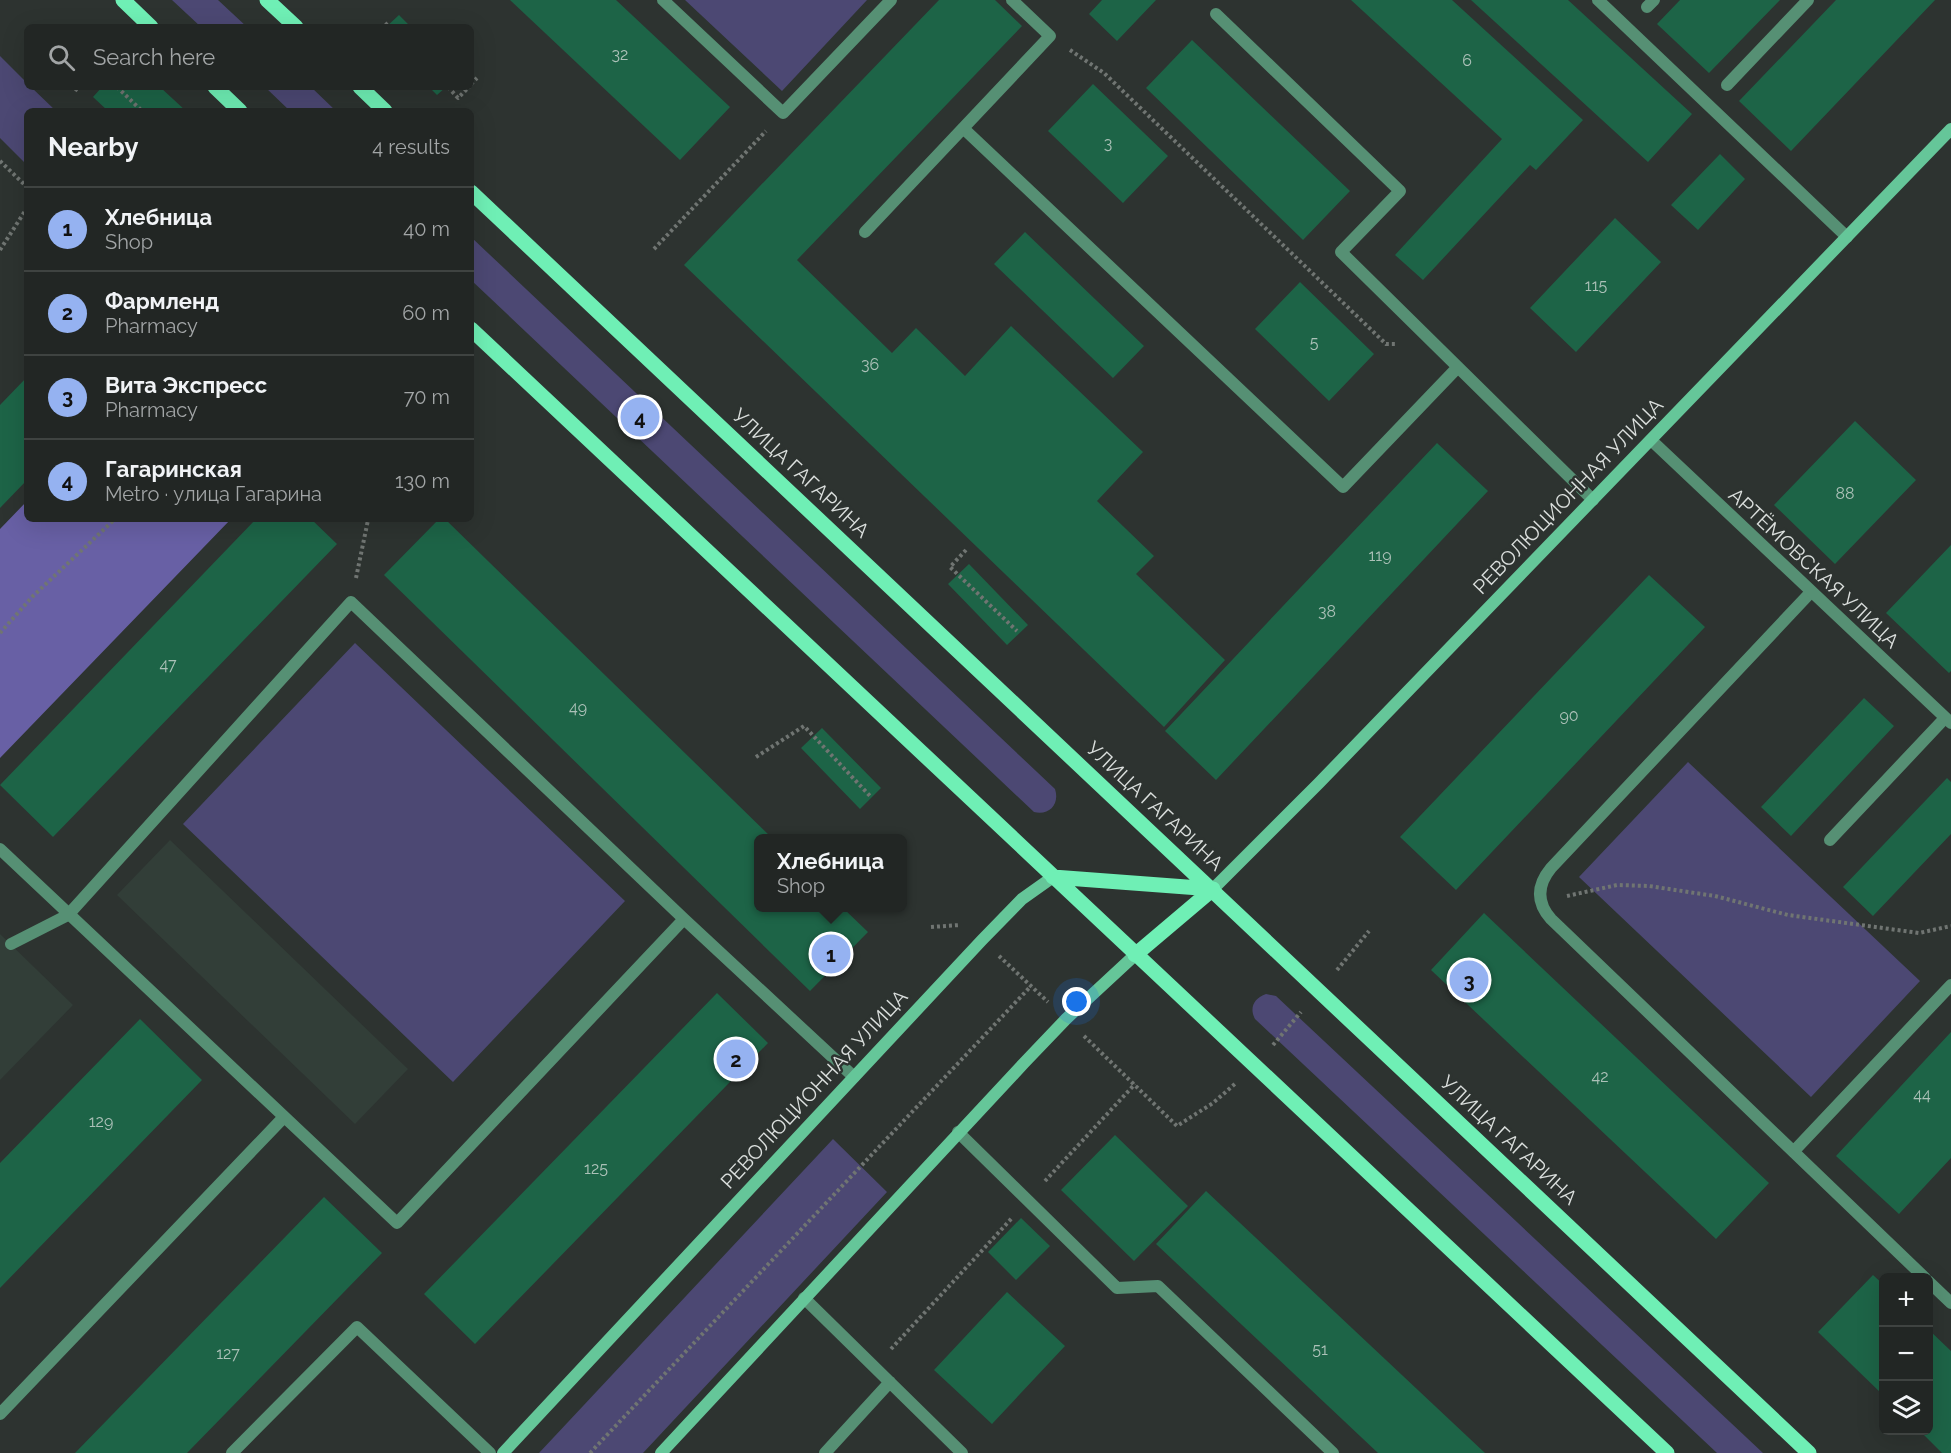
<!DOCTYPE html>
<html lang="en">
<head>
<meta charset="utf-8">
<style>
	:root { --surface:#222624; --page:#2a2e2c; --text:#f1f3f6; --muted:#a2a5a6; --line:#3f4341; --accent:#95b2f1 }
	body { margin:0; font-family:Raleway,sans-serif; background:var(--page); color:var(--text) }
	.controls { position:absolute; right:18px; bottom:18px; display:grid; overflow:hidden; border-radius:9px; box-shadow:0 6px 24px #0002 }
	.controls button { width:54px; height:54px; display:grid; place-items:center; padding:0; border:0; border-bottom:2px solid var(--line); background:var(--surface); color:var(--text); font:30px sans-serif }
	.you { position:absolute; left:1077px; top:1002px; width:21px; height:21px; margin:-15px; border:4px solid #fff; border-radius:50%; background:#1a73e8; box-shadow:0 0 0 9px #1a73e833 }
	.badge { display:grid; place-items:center; width:39px; height:39px; border-radius:50%; background:var(--accent); color:#111; font-size:20px; font-weight:700 }
	.pin { position:absolute; translate:-50% -50%; border:3px solid #fff; box-shadow:0 2px 6px #0006 }
	.popup { position:absolute; left:754px; top:834px; width:153px; height:78px; box-sizing:border-box; display:grid; place-content:center; border-radius:9px; background:var(--surface); filter:drop-shadow(0 2px 4px #0005); font-size:20px; white-space:nowrap; color:var(--muted) }
	.popup b { font-size:22px; color:var(--text) }
	.popup::after { content:''; position:absolute; left:50%; top:100%; margin-left:-12px; border:12px solid transparent; border-top-color:var(--surface) }
	.list { margin:0; padding:0; list-style:none }
	h2 { display:flex; justify-content:space-between; align-items:center; height:78px; margin:0; padding:0 24px; font-size:26px }
	h2 small { font-size:20px; font-weight:400; color:var(--muted) }
	.list li { display:grid; grid-template-columns:39px 1fr auto; gap:18px; align-items:center; box-sizing:border-box; height:84px; padding:0 24px; border-top:2px solid var(--line) }
	.list b { display:block; font-size:22px; white-space:nowrap }
	.list p { margin:0; font-size:20px; white-space:nowrap; color:var(--muted) }
	.list em { font-size:20px; font-style:normal; color:var(--muted) }
	.icon { flex:none; width:33px; height:33px; fill:none; stroke:currentColor; stroke-width:2; stroke-linecap:round; stroke-linejoin:round }
	.map { position:relative; flex:none; width:1951px; height:1453px; overflow:hidden }
	.search { position:absolute; background:var(--surface); box-shadow:0 6px 24px #0002; left:24px; top:24px; width:450px; height:66px; display:flex; align-items:center; gap:15px; box-sizing:border-box; padding:0 21px; border-radius:9px; color:var(--muted); font-size:22px }
	.panel { position:absolute; background:var(--surface); box-shadow:0 6px 24px #0002; left:24px; top:108px; width:450px; height:414px; border-radius:9px }
	.map>svg:first-child { display:block }
</style>
</head>
<body>
<div class="map">
<svg width="1951" height="1453" viewBox="0 0 1951 1453">
	<rect width="100%" height="100%" fill="#2d3330"/>
	<path fill="#323e38" d="M170 840 408 1069 355 1124 117 895Z
		M0 934 73 1005 0 1080Z"/>
	<path fill="#4c4873" d="M172 0H218L247 27H201Z
		M685 0H867L782 91Z
		M0 56 27 83V87H31L56 111H27V165L0 138Z
		M265 87H311L336 111H290Z
		M471 237 1055 789C1060 804 1049 816 1034 812L471 280Z
		M355 643 625 901 453 1082 183 824Z
		M1688 762 1920 981 1811 1097 1579 877Z
		M1266 994 1276 996 1763 1453H1717L1255 1019C1249 1008 1254 998 1266 994Z
		M833 1139 887 1192 643 1453H539Z"/>
	<path fill="#6860a5" d="M27 501V519H231L0 758V529Z"/>
	<path fill="#1d6447" d="M510 0H616L730 107 680 160Z
		M939 0H995L1022 26 797 260 892 353 916 328 965 376 1011 326 1143 452 1097 501 1154 556 1136 574 1225 660 1164 727 684 265Z
		M1102 0H1156L1117 41 1089 14Z
		M1351 0H1452L1583 120 1536 170 1530 165 1423 280 1395 255 1502 139Z
		M1471 0H1568L1692 114 1648 162Z
		M1680 0H1780L1709 73 1657 24Z
		M1836 0H1935L1791 151 1739 101Z
		M399 15 411 27H386Z
		M1192 40 1350 191 1303 240 1146 88Z
		M1093 84 1168 156 1123 203 1048 131Z
		M102 87H160L186 111H108L93 97Z
		M429 87H446L437 95Z
		M1720 154 1745 179 1698 230 1671 205Z
		M1615 218 1661 262 1576 352 1530 308Z
		M1025 232 1144 346 1113 378 994 264Z
		M1300 282 1374 354 1329 401 1255 329Z
		M27 377V480L0 508V405Z
		M1855 421 1916 480 1835 564 1774 505Z
		M1437 443 1488 491 1216 780 1165 731Z
		M256 519H311L337 544 53 837 0 785Z
		M439 519H445L772 838H759V908H843L868 932 810 991 384 575Z
		M1951 545V671L1949 673 1886 613Z
		M969 564 1028 625 1007 645 948 584Z
		M1649 575 1705 627 1456 890 1400 837Z
		M1864 698 1894 726 1791 836 1761 807Z
		M822 728 881 788 860 809 801 748Z
		M1947 778 1951 782V834L1873 916 1843 887Z
		M1484 913 1769 1183 1716 1239 1431 970Z
		M717 993 768 1043 475 1344 424 1294Z
		M140 1019 202 1080 0 1288V1163Z
		M1951 1032V1158L1899 1214 1836 1156Z
		M1115 1135 1188 1206 1134 1261 1061 1190Z
		M1206 1191 1485 1453H1378L1156 1244Z
		M324 1197 382 1253 187 1453H75Z
		M1021 1218 1050 1246 1016 1280 988 1252Z
		M1873 1275 1884 1285V1396L1818 1332Z
		M1007 1292 1065 1346 992 1424 934 1370Z
		M1928 1329 1951 1351V1453H1942L1919 1430H1928Z"/>
	<g fill="none" stroke-linecap="round" stroke-linejoin="round">
		<path stroke="#707572" stroke-width="4" stroke-dasharray="3 3" stroke-linecap="butt" d="M385 23 389 27
			M1070 50 1104 73 1386 344H1397
			M471 84 477 78
			M117 87 142 111
			M448 87 458 98 469 87
			M75 91 78 87
			M0 161 27 187
			M654 249 766 131
			M0 250 27 208
			M966 550 950 567 1017 631
			M356 578 368 520
			M0 633 32 597 115 519
			M756 757 804 726 871 797
			M1567 896 1617 885 1649 886 1715 896 1788 915 1919 933 1951 926
			M931 927 960 925
			M999 956 1048 1002
			M1337 970 1369 931
			M1084 1036 1177 1126 1213 1103 1236 1083
			M1273 1045 1301 1012
			M1045 1181 1135 1084
			M891 1349 1012 1218
			M590 1453 1031 986"/>
		<path stroke="#569074" stroke-width="12" d="M663 0 783 113 891 0
			M1598 0 1847 237
			M1647 7 1654 0
			M1216 14 1400 191 1341 252 1593 500
			M1727 85 1808 0
			M963 128 1343 487 1458 367
			M865 232 1050 36 1012 0
			M1811 592 1551 868C1537 885 1536 902 1551 919L1925 1278
			M1830 840 1945 718
			M0 849 397 1223 684 919
			M11 944 68 915 351 602 684 919 854 1077
			M958 1132 1117 1288 1158 1286 1333 1453
			M1794 1151 1951 985
			M1928 1281 1951 1303
			M804 1298 962 1453
			M0 1414 284 1117
			M232 1453 357 1327 490 1453
			M825 1453 890 1382"/>
		<path stroke="#569074" stroke-width="12" d="M1651 440 1951 723"/>
		<path stroke="#65c699" stroke-width="12" d="M1213 889 1319 783 1951 129
			M503 1453 982 940 1022 899 1053 877
			M661 1453 1024 1063 1066 1019 1135 955"/>
		<path stroke="#6fefb5" stroke-width="15" d="M123 0 151 27
			M267 0 296 27
			M215 87 240 111
			M360 87 385 111
			M471 192 1809 1453
			M471 329 1667 1453
			M1053 877 1213 889
			M1135 955 1213 889"/>
	</g>
	<g text-anchor="middle" stroke-width="5" stroke-linejoin="round" paint-order="stroke">
		<g font-size="16" fill="#acc1b8">
			<text x="620" y="60">32</text>
			<text x="1467" y="66">6</text>
			<text x="1108" y="149">3</text>
			<text x="1596" y="291">115</text>
			<text x="1314" y="348">5</text>
			<text x="870" y="370">36</text>
			<text x="1845" y="499">88</text>
			<text x="1380" y="561">119</text>
			<text x="1327" y="617">38</text>
			<text x="168" y="670">47</text>
			<text x="578" y="713">49</text>
			<text x="1569" y="721">90</text>
			<text x="1600" y="1082">42</text>
			<text x="1922" y="1100">44</text>
			<text x="101" y="1127">129</text>
			<text x="596" y="1174">125</text>
			<text x="1320" y="1355">51</text>
			<text x="228" y="1359">127</text>
		</g>
		<g font-size="20" fill="#dce0de" stroke="#2d3330">
			<text transform="translate(801 473) rotate(43)" y="7">УЛИЦА ГАГАРИНА</text>
			<text transform="translate(1568 496) rotate(-46)" y="7">РЕВОЛЮЦИОННАЯ УЛИЦА</text>
			<text transform="translate(1814 568) rotate(43)" y="7">АРТЁМОВСКАЯ УЛИЦА</text>
			<text transform="translate(1155 806) rotate(43)" y="7">УЛИЦА ГАГАРИНА</text>
			<text transform="translate(814 1089) rotate(-47)" y="7">РЕВОЛЮЦИОННАЯ УЛИЦА</text>
			<text transform="translate(1509 1140) rotate(43)" y="7">УЛИЦА ГАГАРИНА</text>
		</g>
	</g>
</svg>
<div class="controls">
<button>+</button>
<button>−</button>
<button><svg class="icon" aria-label="layers" viewBox="0 0 24 24"><path d="M12 4l9 5-9 5-9-5zM3 14l9 5 9-5"/></svg></button>
</div>
<div class="you"></div>
<div class="pin badge" style="left:831px;top:954px">1</div>
<div class="popup"><b>Хлебница</b>Shop</div>
<div class="pin badge" style="left:736px;top:1059px">2</div>
<div class="pin badge" style="left:1469px;top:980px">3</div>
<div class="pin badge" style="left:640px;top:417px">4</div>
<div class="search"><svg class="icon" aria-label="search" viewBox="0 0 24 24"><circle cx="10" cy="10" r="6"/><path d="M15 15l6 6"/></svg>Search here</div>
<section class="panel">
<h2>Nearby<small>4 results</small></h2>
<ul class="list">
<li><span class="badge">1</span><div><b>Хлебница</b><p>Shop</p></div><em>40 m</em></li>
<li><span class="badge">2</span><div><b>Фармленд</b><p>Pharmacy</p></div><em>60 m</em></li>
<li><span class="badge">3</span><div><b>Вита Экспресс</b><p>Pharmacy</p></div><em>70 m</em></li>
<li><span class="badge">4</span><div><b>Гагаринская</b><p>Metro · улица Гагарина</p></div><em>130 m</em></li>
</ul>
</section>
</div>
</body>
</html>
